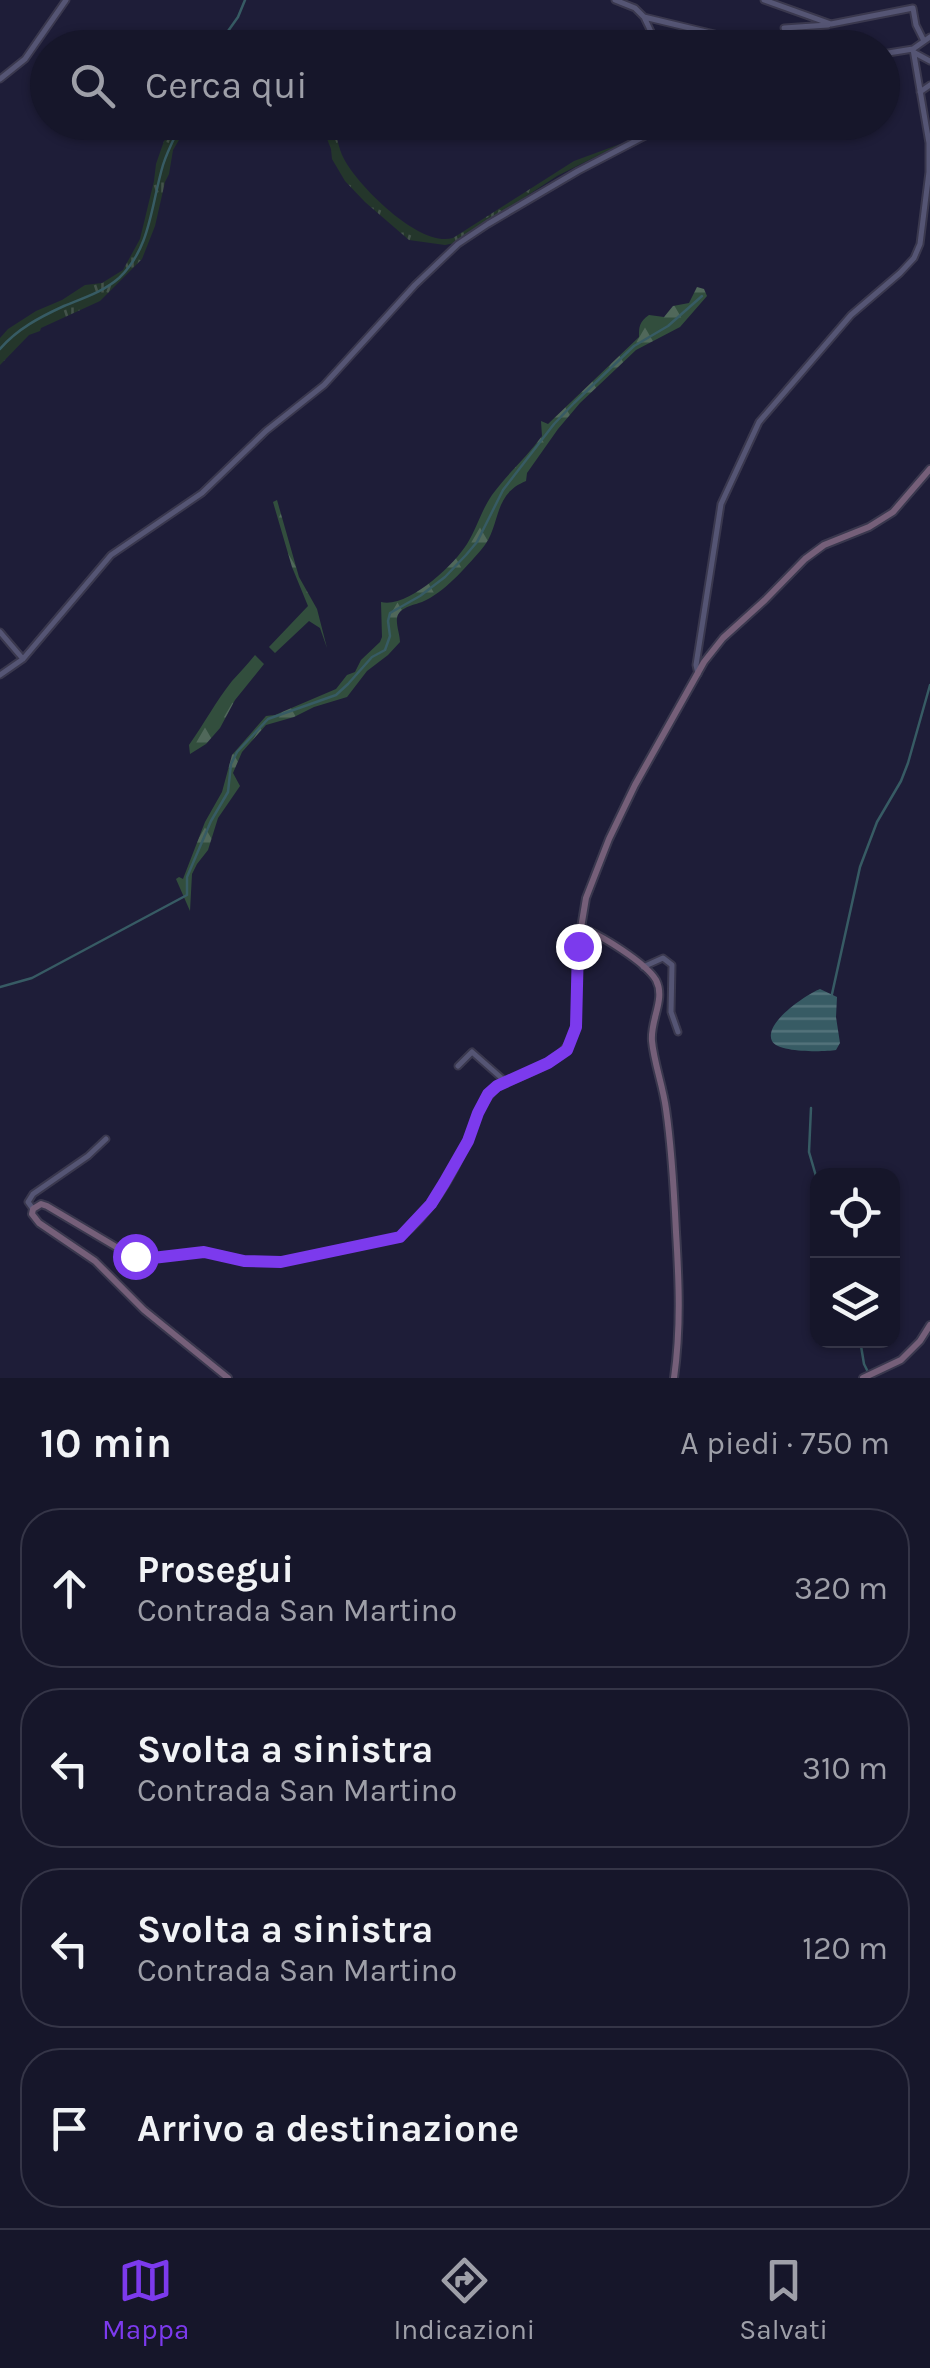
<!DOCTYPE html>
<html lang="it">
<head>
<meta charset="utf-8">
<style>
	:root { --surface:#16162a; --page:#1f1f32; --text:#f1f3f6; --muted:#9e9fa8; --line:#353547; --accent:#7c3aed }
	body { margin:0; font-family:Karla,sans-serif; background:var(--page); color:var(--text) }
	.controls { position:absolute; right:30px; bottom:30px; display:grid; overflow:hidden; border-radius:20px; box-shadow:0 2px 8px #0004 }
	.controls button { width:90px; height:90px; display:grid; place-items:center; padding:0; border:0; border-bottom:2px solid var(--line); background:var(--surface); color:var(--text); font:50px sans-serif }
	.stop { position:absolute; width:30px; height:30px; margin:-22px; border:8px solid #7c3aed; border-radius:50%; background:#fff }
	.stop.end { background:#7c3aed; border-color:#fff; box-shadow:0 2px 10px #0008 }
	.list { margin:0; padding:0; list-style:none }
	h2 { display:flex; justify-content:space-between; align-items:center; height:130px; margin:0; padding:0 40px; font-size:42px }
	h2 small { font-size:32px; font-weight:400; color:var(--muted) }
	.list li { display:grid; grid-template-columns:65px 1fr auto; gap:30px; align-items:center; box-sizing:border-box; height:160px; margin:0 20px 20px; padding:0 20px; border:2px solid var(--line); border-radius:40px }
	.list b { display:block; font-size:38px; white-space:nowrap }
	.list p { margin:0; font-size:32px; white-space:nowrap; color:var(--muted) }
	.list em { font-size:32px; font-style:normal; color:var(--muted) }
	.icon { flex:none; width:55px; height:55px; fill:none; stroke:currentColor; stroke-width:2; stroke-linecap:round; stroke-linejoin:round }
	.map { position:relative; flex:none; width:930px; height:1378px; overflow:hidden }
	.search { position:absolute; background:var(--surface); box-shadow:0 2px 8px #0004; left:30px; right:30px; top:30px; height:110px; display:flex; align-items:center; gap:25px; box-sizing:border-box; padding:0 35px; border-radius:55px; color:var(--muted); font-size:38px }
	.sheet { height:850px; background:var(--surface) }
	nav { display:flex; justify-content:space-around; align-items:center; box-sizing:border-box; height:140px; border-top:2px solid var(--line); background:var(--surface); font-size:28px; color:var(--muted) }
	nav a { display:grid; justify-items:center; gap:5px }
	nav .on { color:var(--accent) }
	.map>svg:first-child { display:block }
</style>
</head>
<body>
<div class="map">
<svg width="930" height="1378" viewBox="0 0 930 1378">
	<defs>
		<pattern id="grass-tufts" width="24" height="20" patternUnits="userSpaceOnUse" patternTransform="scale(2.5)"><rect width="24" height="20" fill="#24362b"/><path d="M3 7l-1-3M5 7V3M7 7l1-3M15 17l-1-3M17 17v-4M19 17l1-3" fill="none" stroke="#44534b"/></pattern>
		<pattern id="forest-firs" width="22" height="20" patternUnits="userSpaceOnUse" patternTransform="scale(2.5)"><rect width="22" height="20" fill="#324e3d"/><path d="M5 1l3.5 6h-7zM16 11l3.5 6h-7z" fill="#50685a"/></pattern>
		<pattern id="water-rules" width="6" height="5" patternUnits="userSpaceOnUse" patternTransform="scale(2.5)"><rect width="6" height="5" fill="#375b64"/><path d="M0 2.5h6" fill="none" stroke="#54737b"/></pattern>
	</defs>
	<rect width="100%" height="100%" fill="#1e1d38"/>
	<path fill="url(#grass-tufts)" d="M178 123H189L173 150 169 174 165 182 155 226 142 259 100 301 41 328 40 331 29 335 0 365V338L8 329 36 311 62 300 85 285 102 283 123 270 140 239 154 181 156 164 164 141 175 129Z
		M321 123H332C337 134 338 148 344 159 359 187 420 248 453 238L574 161 623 143 557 176 455 243 445 245 409 240 365 202 345 181 332 159 331 149Z"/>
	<path fill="url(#forest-firs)" d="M697 287 704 289 707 296 680 327 636 350 580 403 558 429 527 473 526 481C491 495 502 527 481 550 465 568 445 592 422 602 414 605 399 607 397 618 396 625 400 635 400 642L388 655 367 671 347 697 314 707 294 717 266 725 242 752 233 773 240 786 218 818 208 850 197 864 192 874 190 911 176 879 179 877 183 879 205 822 222 792 232 755 266 716 275 715 336 689 347 675 355 672 361 660 380 642 382 637 381 602C407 609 454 565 467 544 477 528 481 511 492 495 507 474 527 457 542 436L541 421 548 424 639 337C639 327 639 322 649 315L664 317 673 306 689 303Z
		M277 500 299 577 317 609 327 648 320 628 309 621 275 653 269 647 308 606 292 567 273 502Z
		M255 655 264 664 235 700 220 728 206 744 190 754 189 745C204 724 216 701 232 681 240 672 248 664 255 655Z"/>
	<path fill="url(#water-rules)" d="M820 989 837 997 836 1017 840 1043 836 1050C824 1052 778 1053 772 1041 763 1023 807 994 820 989Z"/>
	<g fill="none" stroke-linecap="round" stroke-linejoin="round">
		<path stroke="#375b64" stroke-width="2.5" d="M216 48 238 17 245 0
			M0 349C17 329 40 317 64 306 83 298 103 292 119 278 151 248 151 205 163 165 168 149 175 137 182 122
			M0 987 32 978 187 895V877L211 821 228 792 231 764 237 752 268 719 336 695 348 684 372 657 385 650 390 636 388 621 390 613 420 596 445 577 466 555 477 542 503 490 554 424 574 403 634 346 668 326 702 296
			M832 994 860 867 877 822 901 781 908 763 930 685
			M811 1108 809 1152 818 1183
			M860 1340 864 1364 871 1378"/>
		<g stroke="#3a384e" stroke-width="9">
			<path id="street" d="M615 0 635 8 644 17 653 36 658 40 682 48
				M764 0 831 24 913 8 916 25 924 41
				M644 17 756 44 762 48
				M784 28 828 25
				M915 53 930 61
				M882 54 913 49 930 37
				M0 79 25 59 66 0
				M920 92 930 85
				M0 632 23 659
				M698 674 696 665 721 504 759 422 851 315 900 273 914 258 920 244 929 172V143L913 49
				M0 675 23 659 111 555 202 493 266 431 324 385 415 285 458 244 488 224 578 171 672 122
				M643 967 663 958 672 965 671 1012 678 1032
				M458 1066 472 1052 506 1082
				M33 1209 28 1202 33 1194 88 1156 106 1139"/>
		</g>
		<g stroke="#3a384e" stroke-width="10">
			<path id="secondary" d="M581 928C600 934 646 963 656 980 666 999 650 1020 652 1041 654 1063 663 1086 666 1109 672 1150 674 1190 676 1232 679 1281 681 1329 674 1378
				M228 1378 144 1310 95 1261 39 1223 32 1214 33 1209 41 1204 47 1206 128 1254 144 1259 205 1252 245 1261 281 1262 400 1237C430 1214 453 1175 467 1141 476 1121 480 1102 497 1087 529 1070 567 1065 576 1027L578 946 586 898 609 839 635 785 704 662 723 638 765 600 805 559 824 545 869 527 893 512 930 469
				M863 1378 901 1360 920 1341 930 1325"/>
		</g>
		<use href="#street" stroke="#555574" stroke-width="5"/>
		<use href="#secondary" stroke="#755f79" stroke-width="6"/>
	</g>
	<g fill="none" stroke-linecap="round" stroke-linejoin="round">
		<path stroke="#7c3aed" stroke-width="12" d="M135 1256 144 1259 204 1252 244 1261 281 1262 400 1237 431 1204 444 1183 468 1141 478 1113 488 1094 497 1086 548 1063 567 1050 576 1027 578 946"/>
	</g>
</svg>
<div class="controls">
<button><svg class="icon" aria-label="locate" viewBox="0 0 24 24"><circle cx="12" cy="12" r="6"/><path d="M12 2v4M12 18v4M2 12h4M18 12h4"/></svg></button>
<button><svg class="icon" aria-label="layers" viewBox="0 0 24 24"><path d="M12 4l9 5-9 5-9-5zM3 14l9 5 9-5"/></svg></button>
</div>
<div class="stop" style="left:135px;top:1256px"></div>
<div class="stop end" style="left:578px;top:946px"></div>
<div class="search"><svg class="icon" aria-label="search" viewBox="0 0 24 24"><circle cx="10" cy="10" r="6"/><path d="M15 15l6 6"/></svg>Cerca qui</div>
</div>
<section class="sheet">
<h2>10 min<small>A piedi · 750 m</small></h2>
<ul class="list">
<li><svg class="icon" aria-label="ahead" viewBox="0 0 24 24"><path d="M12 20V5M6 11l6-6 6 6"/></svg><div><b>Prosegui</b><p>Contrada San Martino</p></div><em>320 m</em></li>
<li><svg class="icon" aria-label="left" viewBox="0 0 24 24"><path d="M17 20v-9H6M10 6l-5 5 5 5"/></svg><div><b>Svolta a sinistra</b><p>Contrada San Martino</p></div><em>310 m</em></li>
<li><svg class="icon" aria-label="left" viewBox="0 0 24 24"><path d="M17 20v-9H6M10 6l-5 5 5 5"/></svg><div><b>Svolta a sinistra</b><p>Contrada San Martino</p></div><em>120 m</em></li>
<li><svg class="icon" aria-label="arrive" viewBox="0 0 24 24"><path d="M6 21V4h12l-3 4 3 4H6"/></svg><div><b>Arrivo a destinazione</b></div></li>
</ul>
</section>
<nav>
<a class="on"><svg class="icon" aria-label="map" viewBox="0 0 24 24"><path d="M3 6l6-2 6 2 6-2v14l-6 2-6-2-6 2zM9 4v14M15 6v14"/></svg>Mappa</a>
<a><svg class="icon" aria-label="directions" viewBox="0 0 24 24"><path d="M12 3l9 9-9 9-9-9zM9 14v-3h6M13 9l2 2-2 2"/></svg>Indicazioni</a>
<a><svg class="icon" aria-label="saved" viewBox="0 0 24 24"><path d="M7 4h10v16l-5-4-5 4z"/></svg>Salvati</a>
</nav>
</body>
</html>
